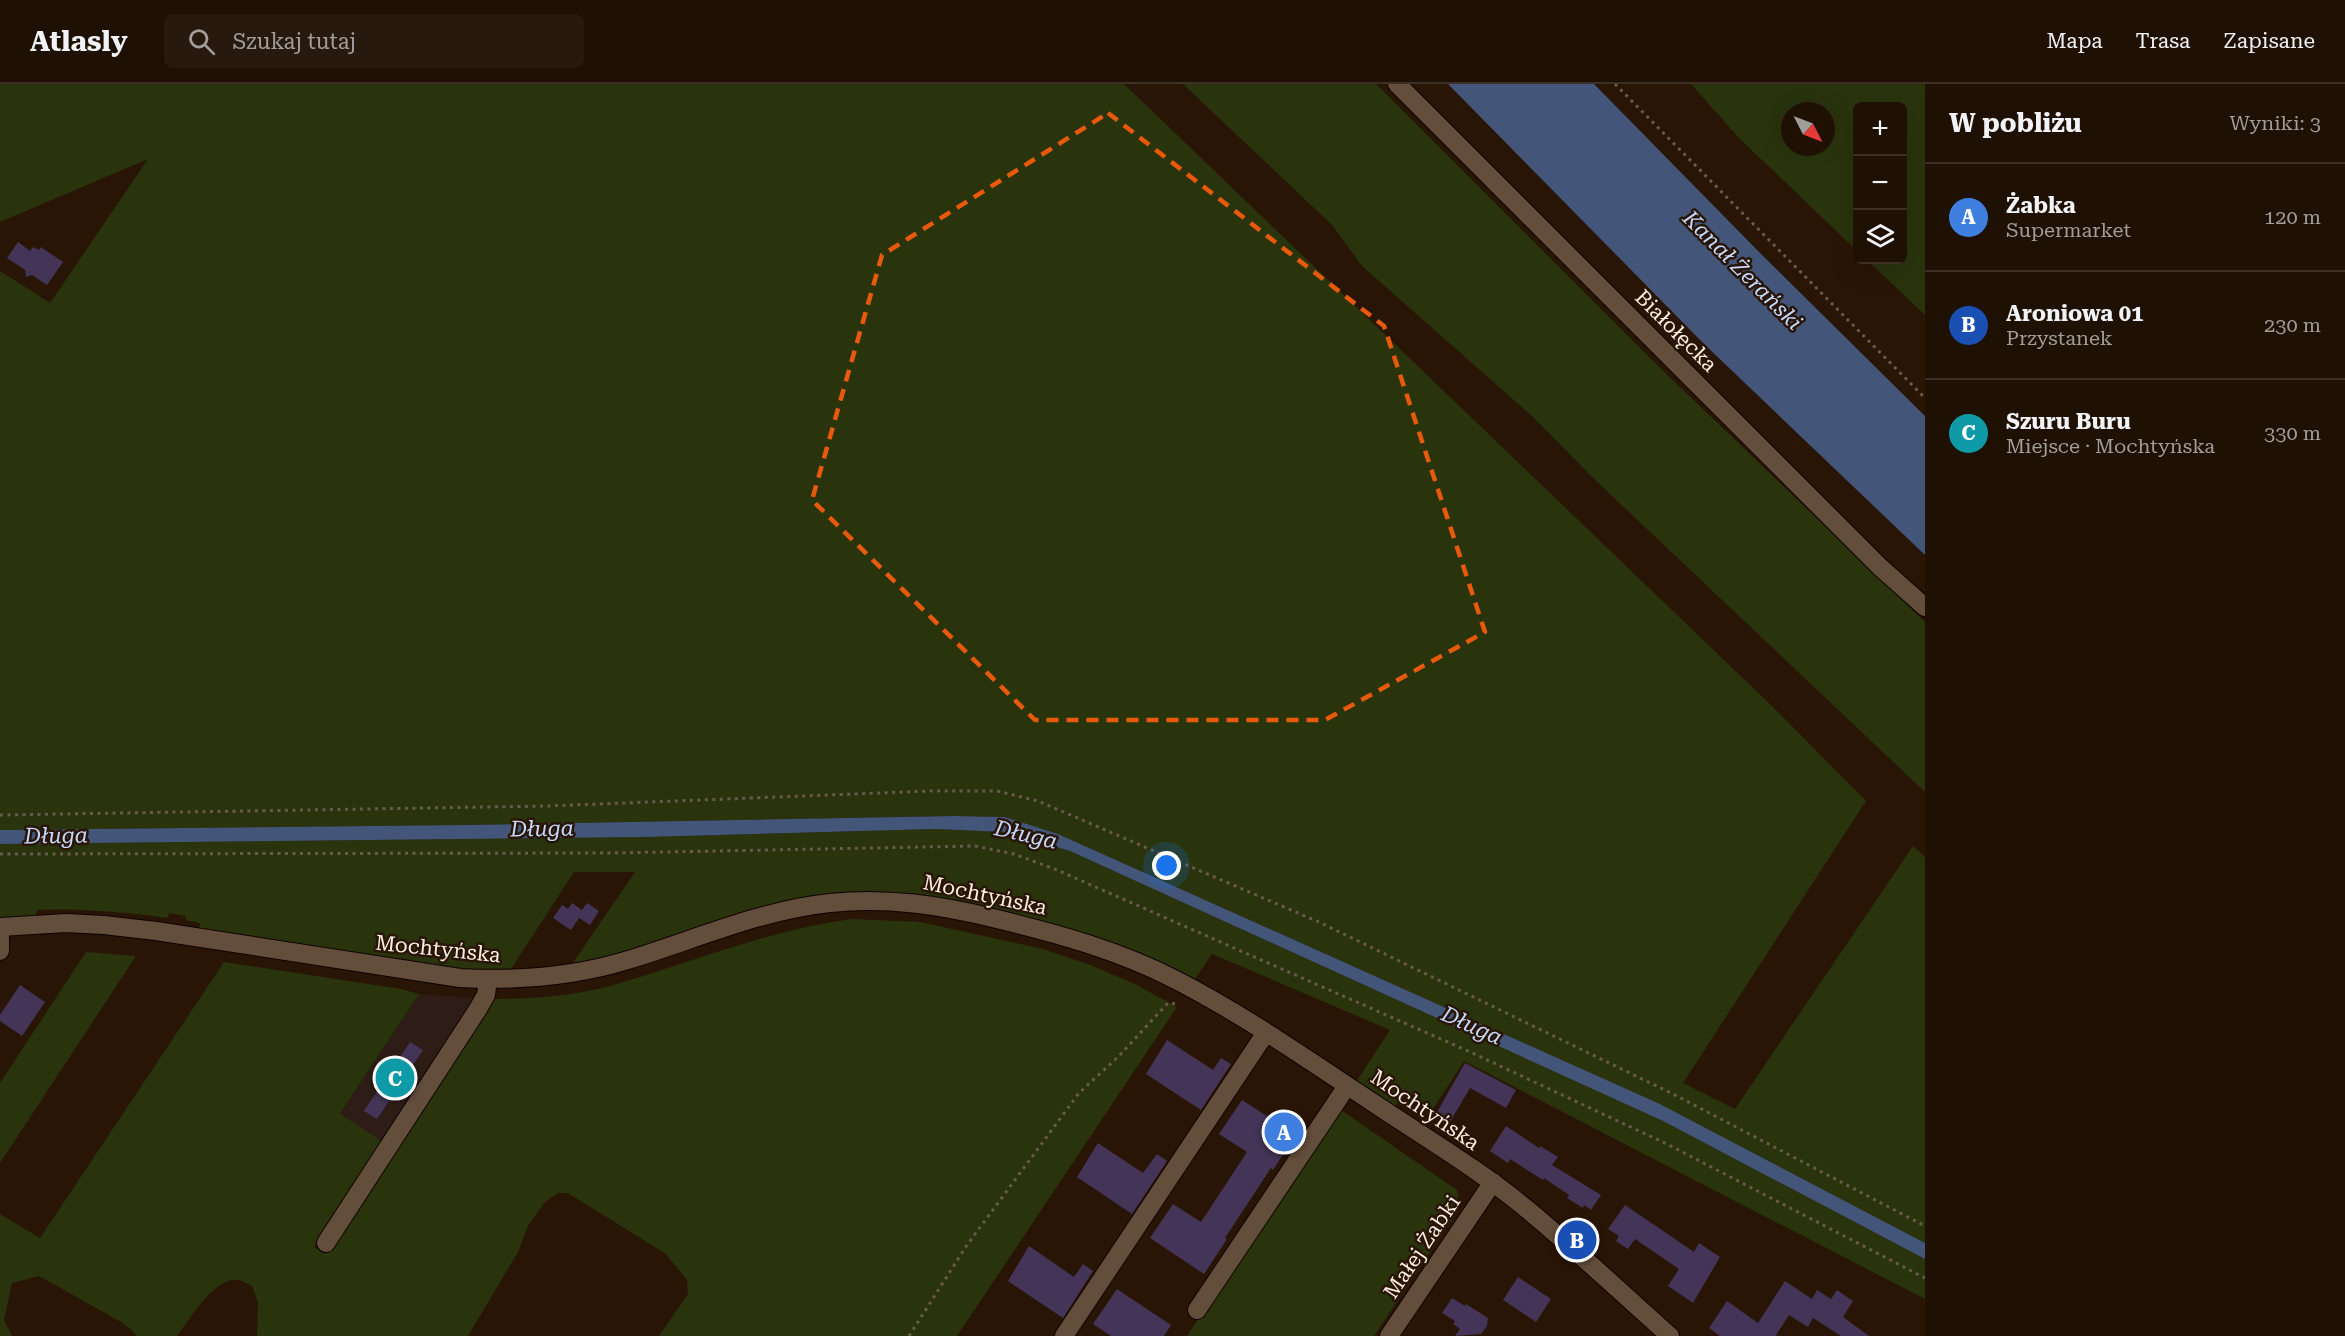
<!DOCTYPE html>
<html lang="pl">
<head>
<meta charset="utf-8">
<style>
	:root { --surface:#1f1004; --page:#27190e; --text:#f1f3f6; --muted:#a19d9a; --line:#3c3026; --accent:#7c3aed }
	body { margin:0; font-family:"Roboto Serif",serif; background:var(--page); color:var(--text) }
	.controls { position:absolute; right:18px; top:18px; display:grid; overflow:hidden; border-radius:9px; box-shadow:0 6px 24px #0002 }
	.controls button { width:54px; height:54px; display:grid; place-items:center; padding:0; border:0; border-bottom:2px solid var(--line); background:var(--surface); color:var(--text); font:30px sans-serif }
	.compass { position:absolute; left:1781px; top:18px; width:54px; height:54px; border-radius:50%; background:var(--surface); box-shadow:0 6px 24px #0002; rotate:132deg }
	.you { position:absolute; left:1167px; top:782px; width:21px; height:21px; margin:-15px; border:4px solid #fff; border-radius:50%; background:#1a73e8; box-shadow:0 0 0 9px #1a73e833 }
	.badge { display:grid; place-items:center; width:39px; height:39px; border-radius:50%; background:var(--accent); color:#fff; font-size:20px; font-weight:700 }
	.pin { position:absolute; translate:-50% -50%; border:3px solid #fff; box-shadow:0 2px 6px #0006 }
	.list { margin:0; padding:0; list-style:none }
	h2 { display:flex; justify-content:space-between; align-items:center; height:78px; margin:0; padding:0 24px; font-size:26px }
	h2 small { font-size:20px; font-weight:400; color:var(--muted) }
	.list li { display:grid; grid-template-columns:39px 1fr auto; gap:18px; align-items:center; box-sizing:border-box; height:108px; padding:0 24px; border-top:2px solid var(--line) }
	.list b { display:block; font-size:22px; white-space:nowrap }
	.list p { margin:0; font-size:20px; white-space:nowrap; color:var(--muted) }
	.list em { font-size:20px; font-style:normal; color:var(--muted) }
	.icon { flex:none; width:33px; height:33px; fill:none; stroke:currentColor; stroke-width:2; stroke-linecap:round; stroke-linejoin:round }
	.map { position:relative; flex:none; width:1925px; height:1252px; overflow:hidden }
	header { display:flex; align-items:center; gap:36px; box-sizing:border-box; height:84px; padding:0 30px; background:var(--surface); border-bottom:2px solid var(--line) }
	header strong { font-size:28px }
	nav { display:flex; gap:33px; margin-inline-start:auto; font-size:21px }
	.search { width:420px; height:54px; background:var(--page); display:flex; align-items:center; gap:15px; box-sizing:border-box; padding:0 21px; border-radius:9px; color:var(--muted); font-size:22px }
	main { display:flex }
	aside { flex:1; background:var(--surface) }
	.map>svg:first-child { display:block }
</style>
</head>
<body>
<header>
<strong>Atlasly</strong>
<div class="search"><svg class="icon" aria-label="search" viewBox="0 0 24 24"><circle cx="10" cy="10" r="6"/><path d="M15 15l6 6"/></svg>Szukaj tutaj</div>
<nav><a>Mapa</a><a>Trasa</a><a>Zapisane</a></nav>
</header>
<main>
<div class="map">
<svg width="1925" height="1252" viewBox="0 0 1925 1252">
	<rect width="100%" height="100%" fill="#291505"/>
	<path fill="#2e1d17" d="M419 910 473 914 476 918 383 1058 340 1031Z"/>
	<path fill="#29340d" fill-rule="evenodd" d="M0 0H1124L1773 623 1866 717 1683 999 1735 1025 1913 762 1925 773V1159L1660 1020 1058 750 1005 733 954 732 465 741 0 746V187L50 219 148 75 0 138Z
		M1183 0H1376L1654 278 1925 538V708L1593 394 1532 332 1362 182 1332 141Z
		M1691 0H1925V231L1867 176H1902V22H1858L1857 167 1739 54ZM1790 27H1826V63H1790Z
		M935 745 1004 748 1070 767 1663 1037 1925 1175V1215L1464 977 1431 1028 1403 1010 1395 1022 1356 998 1390 946 1212 870 1193 898 1016 832 936 813 896 809H846L603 876 570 883 635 788H574L509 888 459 886 199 845 200 839 186 836V832L169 829 168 834C124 828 81 824 37 826L35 834 0 833V760L646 753Z
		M852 835 920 838 1043 865 1090 881 1135 900 1177 923 957 1252H659L688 1210 687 1196 666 1170 568 1109H558L544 1119 528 1142 518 1168 468 1252H257L258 1219 252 1202C248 1200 243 1197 238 1196 215 1192 189 1236 177 1252H136L133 1247 121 1238 39 1192 12 1199 4 1236 12 1252H0V1130L40 1154 224 878 401 905 419 910 340 1030 383 1058 314 1163 324 1169 493 915C531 915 573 912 610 902 691 879 768 846 852 835Z
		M86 868 136 872 0 1079V999Z
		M1338 1024 1457 1106 1459 1125 1374 1252H1187Z"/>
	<path fill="#435679" d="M1448 0H1594L1763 172 1925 332V471L1704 260Z
		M954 732 1005 733 1058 750 1660 1020 1925 1159V1175L1663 1037 1070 767 1004 748 935 745 646 753 0 760V746L465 741Z"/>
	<path fill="#443558" d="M18 158 30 167 33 163 39 166 41 163 63 178 47 201 32 191 26 193 25 186 7 174Z
		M572 819 582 826 587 819 599 827 590 841 579 834 571 846 553 834 562 821 568 825Z
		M20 901 45 918 22 952 0 937V931Z
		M1167 956 1213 986 1221 974 1231 980 1201 1026 1146 990Z
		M410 958 423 966 377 1035 364 1027Z
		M1465 979 1516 1006 1506 1024 1470 1004 1450 1038 1436 1030Z
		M1242 1016 1296 1051 1273 1086 1271 1084 1225 1154 1227 1155 1204 1190 1150 1154 1173 1120 1201 1138 1247 1068 1219 1050Z
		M1506 1042 1539 1064 1540 1062 1558 1073 1552 1081 1601 1111 1591 1126 1584 1121 1583 1124 1567 1114 1569 1111 1544 1094 1543 1096 1510 1075 1508 1079 1490 1067Z
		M1098 1059 1143 1089 1157 1070 1167 1077 1132 1130 1077 1093Z
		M1625 1121 1694 1168 1699 1159 1720 1173 1693 1219 1668 1202 1679 1185 1635 1155 1628 1165 1616 1157 1619 1152 1608 1145Z
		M1029 1162 1074 1193 1083 1180 1093 1187 1063 1234 1008 1197Z
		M1518 1193 1551 1215 1536 1238 1503 1216Z
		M1785 1197 1812 1215 1817 1206 1831 1215 1837 1206 1853 1217 1843 1233 1869 1252H1841L1813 1234 1808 1243 1789 1231 1776 1251 1778 1252H1720L1709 1244 1727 1217 1758 1239Z
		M1117 1205 1171 1241 1164 1252H1111L1093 1240Z
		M1452 1214 1465 1222 1466 1220 1488 1234 1487 1242 1481 1250 1455 1252 1460 1245 1453 1240 1455 1237 1442 1229Z"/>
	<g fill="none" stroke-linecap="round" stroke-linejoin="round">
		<g stroke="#100200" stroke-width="20">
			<path id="minor" d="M1397 0 1880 483 1925 523
				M0 843 66 839 104 841 156 847 460 894C518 897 573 893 628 876 694 856 761 826 830 819 887 813 941 821 997 835 1059 850 1120 867 1176 896 1244 931 1308 976 1372 1018 1424 1053 1480 1086 1528 1126 1577 1167 1623 1210 1670 1252
				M0 846V867
				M326 1159 478 925 486 911 488 895
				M1197 1226 1347 1002
				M1064 1252 1265 950
				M1389 1252 1493 1098"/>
		</g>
		<path stroke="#6b594b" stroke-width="3" stroke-dasharray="3 4.5" stroke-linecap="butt" d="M1615 0 1925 314
			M0 731 548 722 930 707H997L1038 717 1319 838 1673 1010 1925 1142
			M0 770 611 769 975 762 1014 770 1057 786 1468 967 1667 1060 1925 1194
			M909 1252 967 1161 1079 1009 1118 973 1168 919 1178 920"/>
		<use href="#minor" stroke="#634d3b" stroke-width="18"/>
	</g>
	<path fill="none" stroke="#e8590c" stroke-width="4.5" stroke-dasharray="12 8" stroke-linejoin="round" d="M1108 29 1384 242 1485 548 1325 636H1035L812 416 882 171Z"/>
	<g text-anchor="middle" stroke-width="5" stroke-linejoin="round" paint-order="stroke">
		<g font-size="21" fill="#fbede3" stroke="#291505">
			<text transform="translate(1676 247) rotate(45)" y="7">Białołęcka</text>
			<text transform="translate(985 811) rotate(12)" y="7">Mochtyńska</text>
			<text transform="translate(438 865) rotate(6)" y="7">Mochtyńska</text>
			<text transform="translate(1425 1026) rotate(34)" y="7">Mochtyńska</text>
			<text transform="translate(1422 1163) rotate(-56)" y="7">Małej Żabki</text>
		</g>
		<g font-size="22" font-style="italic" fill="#c4d8fd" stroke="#291505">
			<text transform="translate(1743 186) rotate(45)" y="8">Kanał Żerański</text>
			<text transform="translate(542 744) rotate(-1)" y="8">Długa</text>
			<text transform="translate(1026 750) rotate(13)" y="8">Długa</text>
			<text transform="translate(56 751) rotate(-1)" y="8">Długa</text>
			<text transform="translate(1472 941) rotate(24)" y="8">Długa</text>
		</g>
	</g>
</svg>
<div class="controls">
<button>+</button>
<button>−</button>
<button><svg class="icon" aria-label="layers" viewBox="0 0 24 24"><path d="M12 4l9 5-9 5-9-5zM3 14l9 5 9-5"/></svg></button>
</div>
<svg class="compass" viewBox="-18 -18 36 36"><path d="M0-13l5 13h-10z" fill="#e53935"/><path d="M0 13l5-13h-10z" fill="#a19d9a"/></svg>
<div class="you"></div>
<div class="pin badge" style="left:1284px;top:1048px;background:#3f7fe0">A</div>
<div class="pin badge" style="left:1577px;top:1156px;background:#1a4fb4">B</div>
<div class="pin badge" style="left:395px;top:994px;background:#0f9aa8">C</div>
</div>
<aside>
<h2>W pobliżu<small>Wyniki: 3</small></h2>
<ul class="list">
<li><span class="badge" style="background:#3f7fe0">A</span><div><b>Żabka</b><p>Supermarket</p></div><em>120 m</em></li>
<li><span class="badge" style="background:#1a4fb4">B</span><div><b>Aroniowa 01</b><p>Przystanek</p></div><em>230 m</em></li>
<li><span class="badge" style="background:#0f9aa8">C</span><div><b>Szuru Buru</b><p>Miejsce · Mochtyńska</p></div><em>330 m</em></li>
</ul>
</aside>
</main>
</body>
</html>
